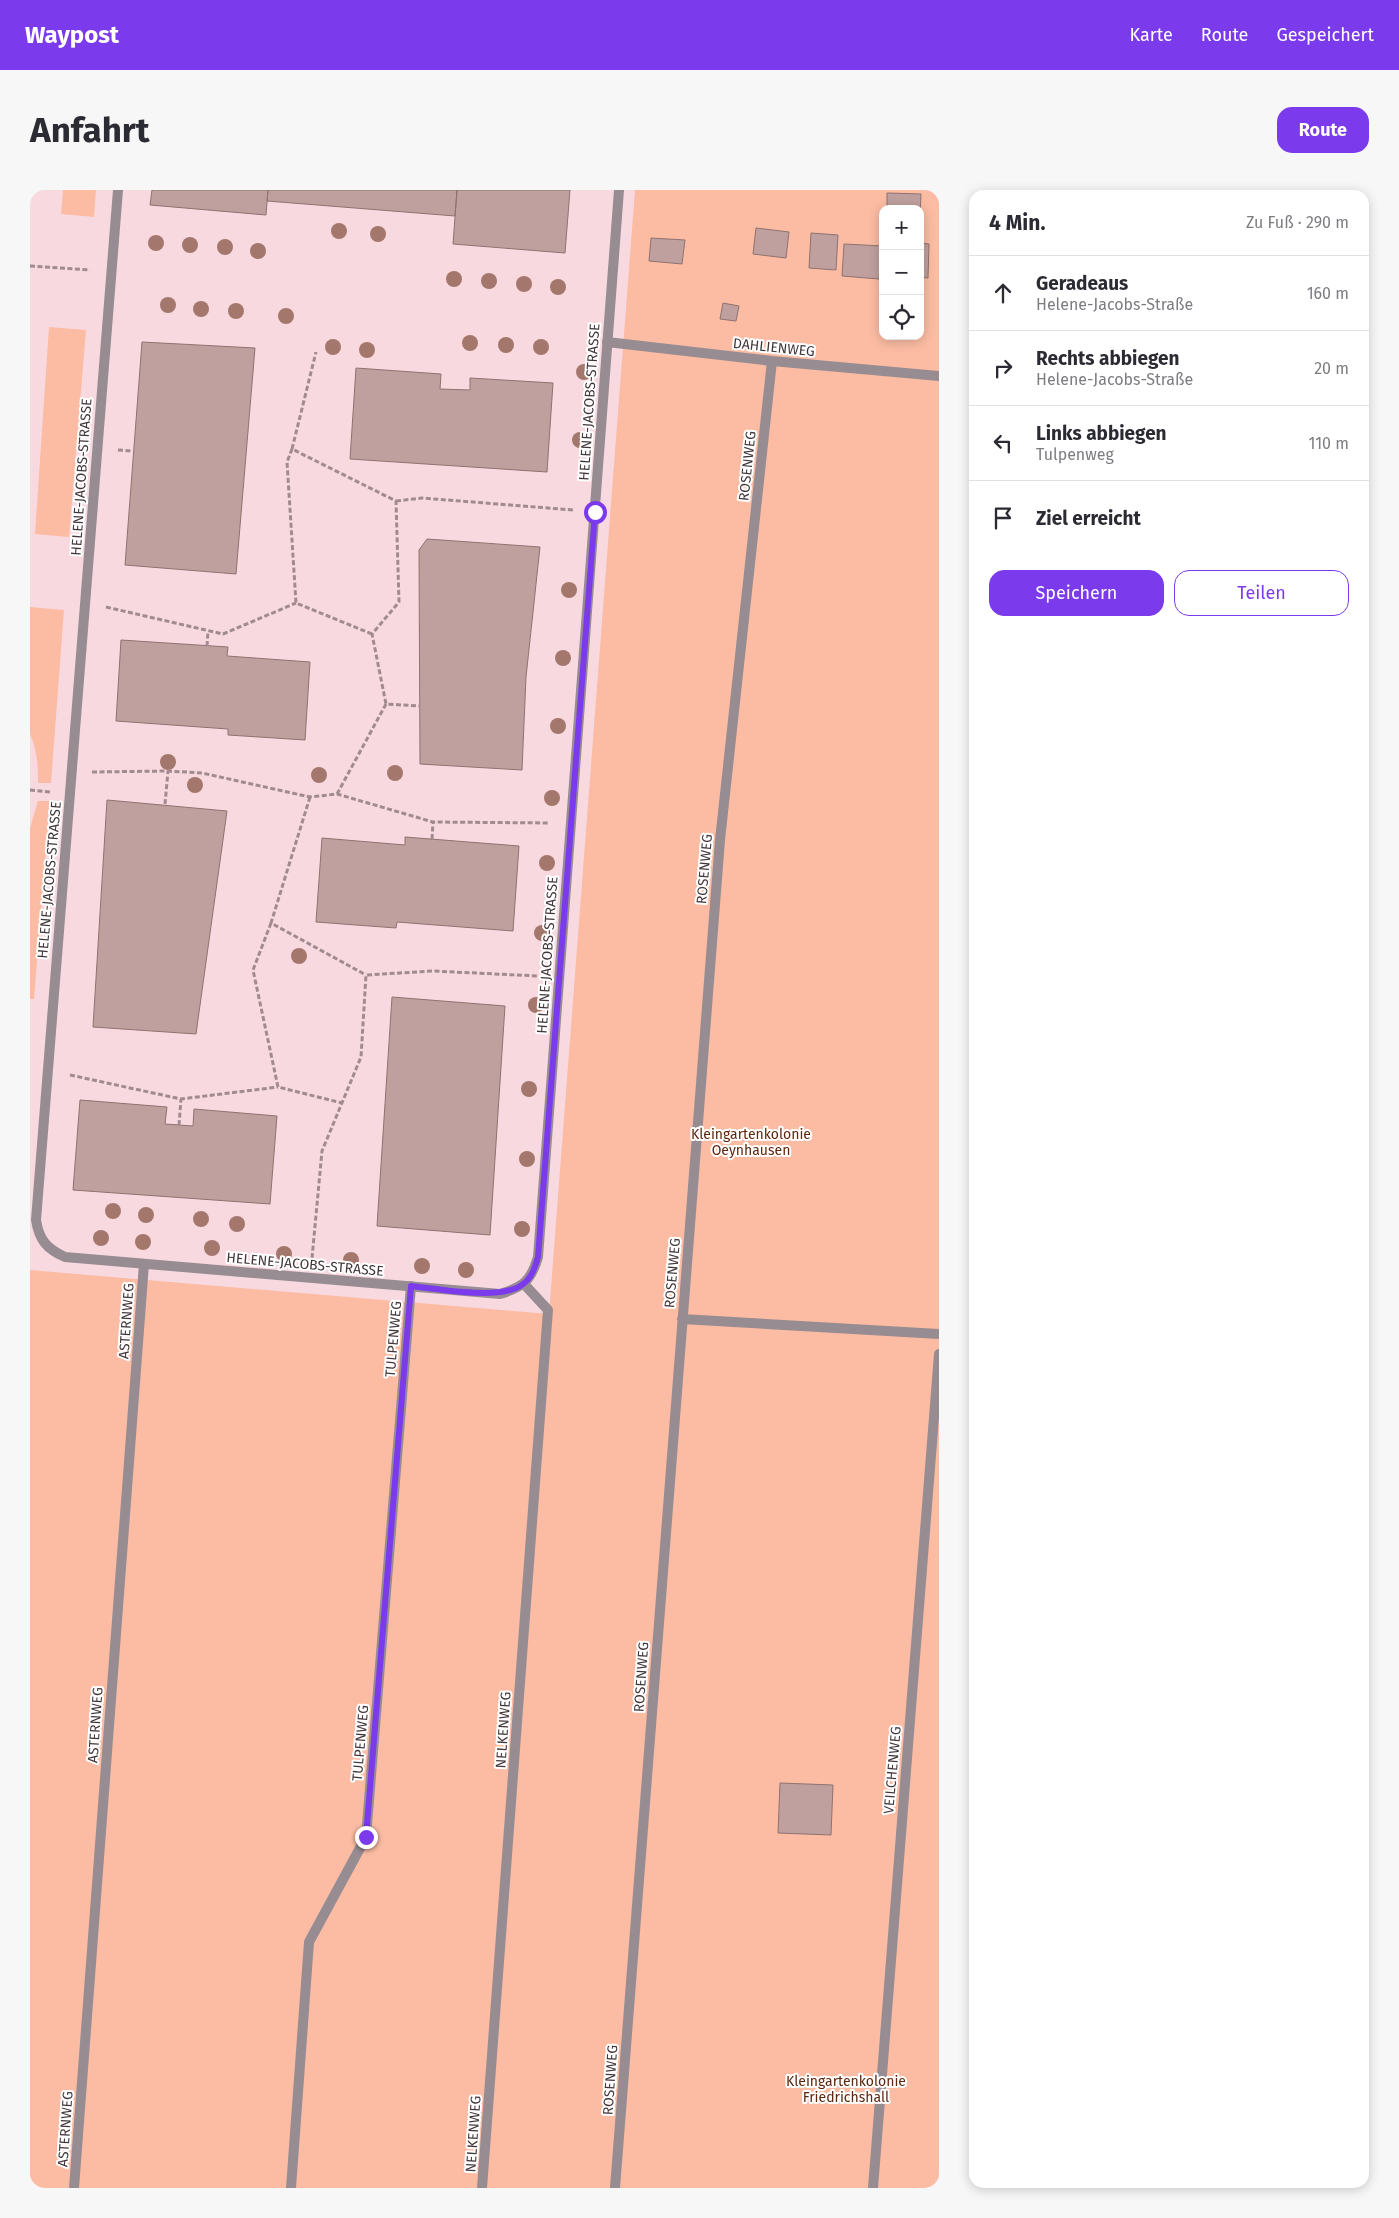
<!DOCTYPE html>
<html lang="de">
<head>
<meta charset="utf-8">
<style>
	:root { --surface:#fff; --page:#f7f7f7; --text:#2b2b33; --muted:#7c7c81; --line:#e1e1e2; --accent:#7c3aed }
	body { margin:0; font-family:"Fira Sans",sans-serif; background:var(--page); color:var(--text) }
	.controls { position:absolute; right:15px; top:15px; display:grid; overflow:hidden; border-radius:10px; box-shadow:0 2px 12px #0003 }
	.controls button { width:45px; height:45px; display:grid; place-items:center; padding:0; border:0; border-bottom:1px solid var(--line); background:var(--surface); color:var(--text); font:25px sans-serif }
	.stop { position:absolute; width:15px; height:15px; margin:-11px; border:4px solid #7c3aed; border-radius:50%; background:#fff }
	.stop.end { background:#7c3aed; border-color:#fff; box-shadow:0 1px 5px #0008 }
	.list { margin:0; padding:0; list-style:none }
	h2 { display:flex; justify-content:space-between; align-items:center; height:65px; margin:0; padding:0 20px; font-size:21px }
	h2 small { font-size:16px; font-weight:400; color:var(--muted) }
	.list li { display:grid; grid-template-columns:32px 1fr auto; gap:15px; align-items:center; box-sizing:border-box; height:75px; padding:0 20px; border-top:1px solid var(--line) }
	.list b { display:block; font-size:19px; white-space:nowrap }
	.list p { margin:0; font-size:16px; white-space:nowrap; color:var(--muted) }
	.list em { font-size:16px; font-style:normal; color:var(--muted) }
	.actions { display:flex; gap:10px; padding:15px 20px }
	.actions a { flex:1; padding:11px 0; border:1px solid var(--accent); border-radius:15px; text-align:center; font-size:18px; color:var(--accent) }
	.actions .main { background:var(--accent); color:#fff }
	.icon { flex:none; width:28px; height:28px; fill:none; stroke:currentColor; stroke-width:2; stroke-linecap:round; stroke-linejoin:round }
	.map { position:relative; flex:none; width:909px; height:1998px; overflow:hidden; border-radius:15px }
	header { display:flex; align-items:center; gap:30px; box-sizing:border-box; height:70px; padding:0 25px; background:var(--accent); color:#fff }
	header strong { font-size:24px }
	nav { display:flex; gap:28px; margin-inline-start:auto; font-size:18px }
	.intro { display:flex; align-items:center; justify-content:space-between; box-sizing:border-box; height:120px; padding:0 30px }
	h1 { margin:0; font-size:35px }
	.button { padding:12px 22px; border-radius:15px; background:var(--accent); color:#fff; font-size:18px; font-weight:700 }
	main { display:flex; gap:30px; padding:0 30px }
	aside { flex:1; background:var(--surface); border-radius:15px; box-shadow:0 2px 12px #0003 }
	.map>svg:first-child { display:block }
</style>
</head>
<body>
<header>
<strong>Waypost</strong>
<nav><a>Karte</a><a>Route</a><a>Gespeichert</a></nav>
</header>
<div class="intro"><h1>Anfahrt</h1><a class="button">Route</a></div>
<main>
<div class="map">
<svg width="909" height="1998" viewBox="0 0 909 1998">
	<rect width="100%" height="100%" fill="#f9d9e0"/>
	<path fill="#fbbca3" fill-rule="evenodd" d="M33 0H66L64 27 31 24Z
		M605 0H909V1998H0V1080L519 1124ZM853 19H890V146H853Z
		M19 137 56 140 39 347 5 344Z
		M0 417 34 420 21 593H8C8 576 7 559 0 544Z
		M8 611H20L4 809H0V638Z"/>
	<path fill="#bfa09e" stroke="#8f7270" d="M122 0H238L236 25 120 15Z
		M238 0H427L425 26 237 11Z
		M427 0H540L535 63 423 54Z
		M857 3 891 4 890 24V19H857Z
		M726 38 759 42 756 68 723 64Z
		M781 43 808 45 806 80 779 78Z
		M621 48 655 50 652 74 619 71Z
		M890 53 899 54 898 88 890 87Z
		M814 54 852 56 849 89 812 86Z
		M693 113 709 116 706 131 690 129Z
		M112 152 225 158 206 384 95 375Z
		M326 178 411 184 410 199 440 200V188L523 193 517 282 320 269Z
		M397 349 510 357 496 487 492 580 390 574 389 360Z
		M91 450 198 457 197 466 280 472 275 550 198 545V539L86 531Z
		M77 610 197 621 166 844 63 837Z
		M375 647 489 656 483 741 367 732 366 738 286 732 292 648 375 655Z
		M362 807 475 816 460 1045 347 1036Z
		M50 910 137 917 135 934 163 936 164 919 247 926 240 1014 43 1000Z
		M750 1593 803 1595 801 1645 748 1643Z"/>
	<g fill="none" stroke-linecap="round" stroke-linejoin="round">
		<path stroke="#a18b90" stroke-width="3" stroke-dasharray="5 2.5" stroke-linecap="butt" d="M0 76 60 80
			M262 259 286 162
			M88 260 102 261
			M366 311 392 308 543 320
			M76 417 193 444 266 413
			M342 444 266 413 257 272 262 259 366 311 369 412 342 444 356 514
			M177 456 178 441
			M62 582 138 581 172 583 280 607 307 604 403 632 520 633
			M0 600 20 602
			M307 604 356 514 390 516
			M280 607 241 733 336 785
			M135 614 138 581
			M402 649 403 632
			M241 733 223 780 248 897 312 913
			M40 885 151 909 248 897
			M149 935 151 909
			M282 1068 292 961 331 867 336 785 403 781 508 786"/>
		<path stroke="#978c92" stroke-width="10" d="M577 152 742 171 909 186
			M652 1129 909 1144
			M44 1998 114 1074
			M261 1998 279 1752 336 1647 381 1096
			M452 1998 518 1120 494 1094
			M585 1998 690 650 742 171
			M843 1998 909 1164"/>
		<path stroke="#978c92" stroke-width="10" d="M88 0 6 1030C9 1050 17 1059 35 1067L470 1104C493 1097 501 1091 508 1067L589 0"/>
	</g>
	<g fill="#a3776c">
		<circle cx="309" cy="41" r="8"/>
		<circle cx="348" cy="44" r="8"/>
		<circle cx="126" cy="53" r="8"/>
		<circle cx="160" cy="55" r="8"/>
		<circle cx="195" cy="57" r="8"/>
		<circle cx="228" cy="61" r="8"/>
		<circle cx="424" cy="89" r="8"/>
		<circle cx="459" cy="91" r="8"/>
		<circle cx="494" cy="94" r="8"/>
		<circle cx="528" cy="97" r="8"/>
		<circle cx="138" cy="115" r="8"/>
		<circle cx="171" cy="119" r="8"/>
		<circle cx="206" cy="121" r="8"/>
		<circle cx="256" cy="126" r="8"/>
		<circle cx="440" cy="153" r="8"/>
		<circle cx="476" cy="155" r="8"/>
		<circle cx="303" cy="157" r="8"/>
		<circle cx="511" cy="157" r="8"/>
		<circle cx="337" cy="160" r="8"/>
		<circle cx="554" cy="182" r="8"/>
		<circle cx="550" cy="250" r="8"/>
		<circle cx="539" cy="400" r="8"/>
		<circle cx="533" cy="468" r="8"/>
		<circle cx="528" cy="536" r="8"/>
		<circle cx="138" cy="572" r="8"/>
		<circle cx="365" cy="583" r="8"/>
		<circle cx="289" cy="585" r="8"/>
		<circle cx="165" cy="595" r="8"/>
		<circle cx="522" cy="608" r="8"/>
		<circle cx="517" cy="673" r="8"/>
		<circle cx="512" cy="743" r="8"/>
		<circle cx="269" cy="766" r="8"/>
		<circle cx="506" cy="815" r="8"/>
		<circle cx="499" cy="899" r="8"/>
		<circle cx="497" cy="969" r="8"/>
		<circle cx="83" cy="1021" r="8"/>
		<circle cx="116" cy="1025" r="8"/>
		<circle cx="171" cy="1029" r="8"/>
		<circle cx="207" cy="1034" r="8"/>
		<circle cx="492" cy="1039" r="8"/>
		<circle cx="71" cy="1048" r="8"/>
		<circle cx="113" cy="1052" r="8"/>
		<circle cx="182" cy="1058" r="8"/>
		<circle cx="254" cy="1064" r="8"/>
		<circle cx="321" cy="1070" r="8"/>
		<circle cx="392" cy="1076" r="8"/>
		<circle cx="436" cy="1080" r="8"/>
	</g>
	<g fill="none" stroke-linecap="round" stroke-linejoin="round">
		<path stroke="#7c3aed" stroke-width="6" d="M336 1647 381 1096C408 1099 473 1111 493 1094 502 1088 505 1077 508 1067L565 322"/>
	</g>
	<g text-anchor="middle" stroke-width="4" stroke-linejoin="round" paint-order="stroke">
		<g font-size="14" fill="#423639" stroke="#fff">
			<text transform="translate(744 157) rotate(6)" y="5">DAHLIENWEG</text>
			<text transform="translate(559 212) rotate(-86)" y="5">HELENE-JACOBS-STRASSE</text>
			<text transform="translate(717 276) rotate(-84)" y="5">ROSENWEG</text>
			<text transform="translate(51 287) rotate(-86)" y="5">HELENE-JACOBS-STRASSE</text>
			<text transform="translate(674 679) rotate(-85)" y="5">ROSENWEG</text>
			<text transform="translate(19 690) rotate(-85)" y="5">HELENE-JACOBS-STRASSE</text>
			<text transform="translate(517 765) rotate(-86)" y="5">HELENE-JACOBS-STRASSE</text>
			<text transform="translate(275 1074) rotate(5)" y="5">HELENE-JACOBS-STRASSE</text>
			<text transform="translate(642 1083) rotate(-85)" y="5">ROSENWEG</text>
			<text transform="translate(96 1131) rotate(-86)" y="5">ASTERNWEG</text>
			<text transform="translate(363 1149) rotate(-85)" y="5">TULPENWEG</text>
			<text transform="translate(611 1487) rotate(-86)" y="5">ROSENWEG</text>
			<text transform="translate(65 1535) rotate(-86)" y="5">ASTERNWEG</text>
			<text transform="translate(473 1540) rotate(-86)" y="5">NELKENWEG</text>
			<text transform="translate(330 1553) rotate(-85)" y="5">TULPENWEG</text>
			<text transform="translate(862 1580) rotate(-85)" y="5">VEILCHENWEG</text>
			<text transform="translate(580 1890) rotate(-86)" y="5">ROSENWEG</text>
			<text transform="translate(35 1939) rotate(-86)" y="5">ASTERNWEG</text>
			<text transform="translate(443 1944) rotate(-86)" y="5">NELKENWEG</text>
		</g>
		<g font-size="14" fill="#5d260d" stroke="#fff">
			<text x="721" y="949">Kleingartenkolonie<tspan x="721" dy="16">Oeynhausen</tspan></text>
			<text x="816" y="1896">Kleingartenkolonie<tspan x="816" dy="16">Friedrichshall</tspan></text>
		</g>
	</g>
</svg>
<div class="controls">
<button>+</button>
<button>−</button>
<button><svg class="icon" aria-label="locate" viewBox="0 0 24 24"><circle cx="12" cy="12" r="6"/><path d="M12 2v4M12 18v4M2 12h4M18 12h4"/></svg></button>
</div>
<div class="stop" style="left:565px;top:322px"></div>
<div class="stop end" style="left:336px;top:1647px"></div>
</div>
<aside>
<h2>4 Min.<small>Zu Fuß · 290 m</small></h2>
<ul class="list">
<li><svg class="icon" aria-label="ahead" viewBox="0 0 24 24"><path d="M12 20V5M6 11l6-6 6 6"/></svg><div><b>Geradeaus</b><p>Helene-Jacobs-Straße</p></div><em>160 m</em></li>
<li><svg class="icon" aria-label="right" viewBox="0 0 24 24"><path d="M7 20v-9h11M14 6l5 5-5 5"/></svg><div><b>Rechts abbiegen</b><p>Helene-Jacobs-Straße</p></div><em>20 m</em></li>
<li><svg class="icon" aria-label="left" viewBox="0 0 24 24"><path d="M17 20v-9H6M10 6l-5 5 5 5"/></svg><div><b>Links abbiegen</b><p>Tulpenweg</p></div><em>110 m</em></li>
<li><svg class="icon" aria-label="arrive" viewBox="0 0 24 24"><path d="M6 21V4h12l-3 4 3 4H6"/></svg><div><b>Ziel erreicht</b></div></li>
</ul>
<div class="actions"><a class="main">Speichern</a><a>Teilen</a></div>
</aside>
</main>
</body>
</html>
